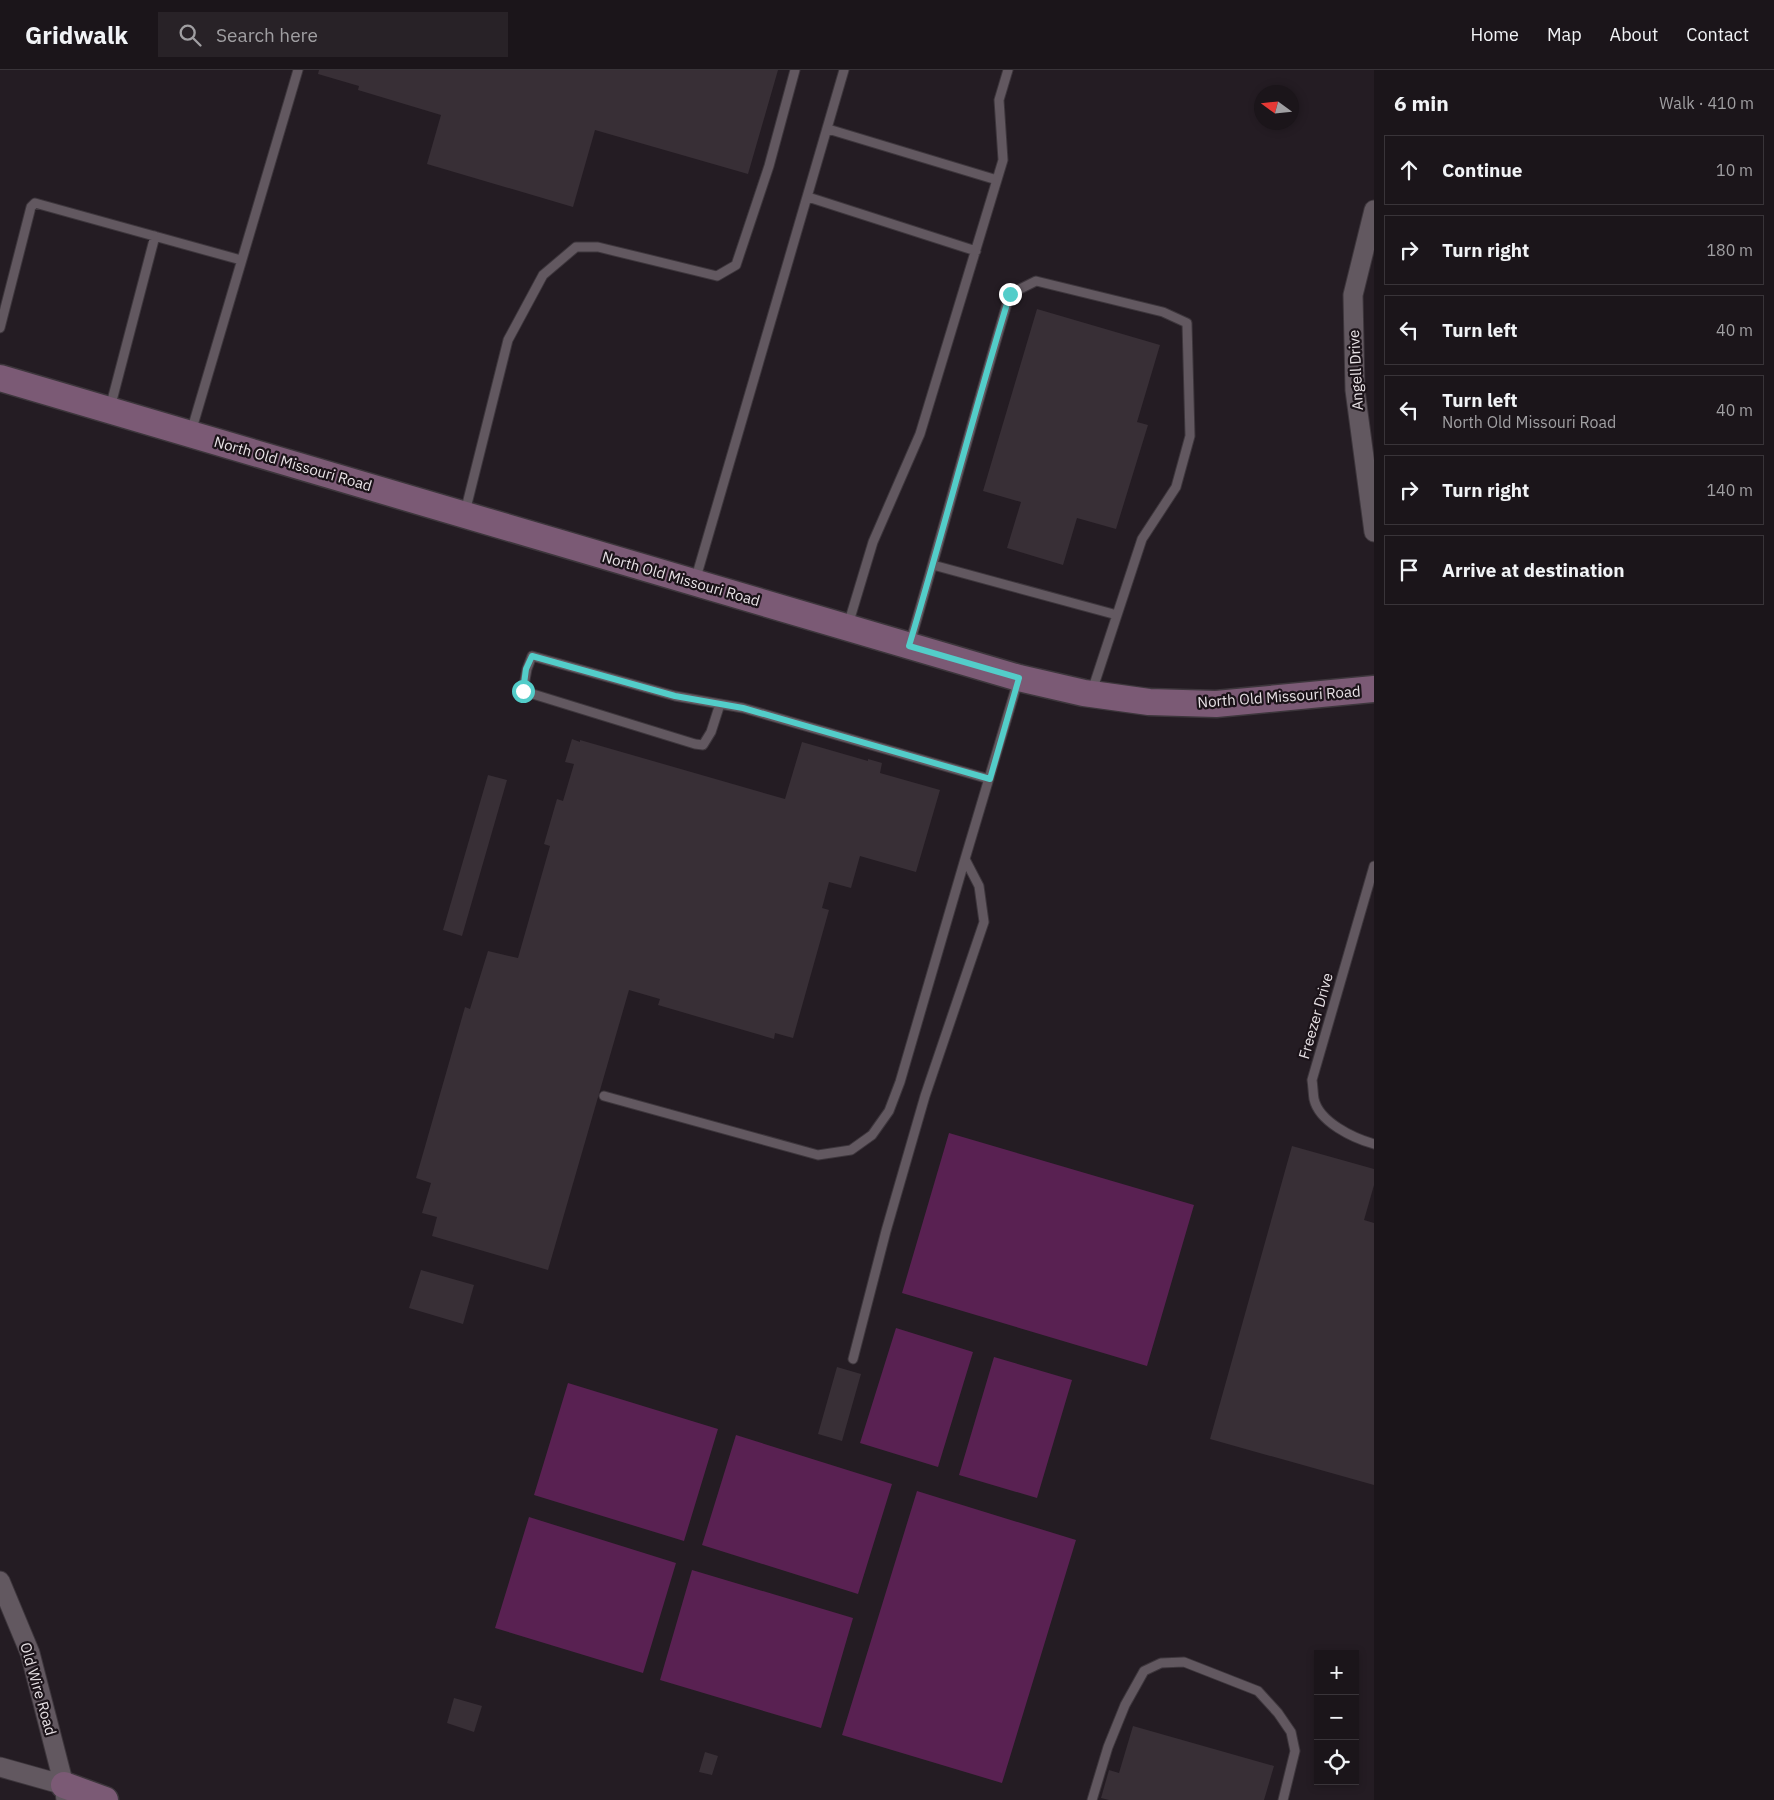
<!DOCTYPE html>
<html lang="en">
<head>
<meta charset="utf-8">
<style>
	:root { --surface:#1b151a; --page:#282227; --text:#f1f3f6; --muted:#a09fa2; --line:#393439 }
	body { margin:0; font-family:"IBM Plex Sans",sans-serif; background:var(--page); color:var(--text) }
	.controls { position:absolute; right:15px; bottom:15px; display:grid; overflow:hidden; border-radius:0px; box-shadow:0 2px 8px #0003 }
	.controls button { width:45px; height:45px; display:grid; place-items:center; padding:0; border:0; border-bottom:1px solid var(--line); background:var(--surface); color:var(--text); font:25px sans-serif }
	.compass { position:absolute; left:1254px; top:15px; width:45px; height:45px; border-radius:50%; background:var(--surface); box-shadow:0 2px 8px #0003; rotate:285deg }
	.stop { position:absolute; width:15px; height:15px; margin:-11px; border:4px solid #53cdc9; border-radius:50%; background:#fff }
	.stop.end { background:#53cdc9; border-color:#fff; box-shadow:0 1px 5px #0008 }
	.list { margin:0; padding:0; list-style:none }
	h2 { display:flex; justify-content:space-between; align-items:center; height:65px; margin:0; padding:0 20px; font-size:21px }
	h2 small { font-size:16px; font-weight:400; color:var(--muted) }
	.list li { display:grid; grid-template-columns:32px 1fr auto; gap:15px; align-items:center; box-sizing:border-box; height:70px; margin:0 10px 10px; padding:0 10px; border:1px solid var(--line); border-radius:0px }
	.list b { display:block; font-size:19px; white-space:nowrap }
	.list p { margin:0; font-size:16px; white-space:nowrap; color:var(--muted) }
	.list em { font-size:16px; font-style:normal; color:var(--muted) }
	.icon { flex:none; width:28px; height:28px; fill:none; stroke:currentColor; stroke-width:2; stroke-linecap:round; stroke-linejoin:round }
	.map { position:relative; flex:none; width:1374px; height:1730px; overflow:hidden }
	header { display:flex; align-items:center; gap:30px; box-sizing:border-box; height:70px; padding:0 25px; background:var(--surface); border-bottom:1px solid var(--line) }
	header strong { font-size:24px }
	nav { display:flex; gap:28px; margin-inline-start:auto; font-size:18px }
	.search { width:350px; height:45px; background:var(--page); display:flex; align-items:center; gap:12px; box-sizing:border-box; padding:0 18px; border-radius:0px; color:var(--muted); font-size:19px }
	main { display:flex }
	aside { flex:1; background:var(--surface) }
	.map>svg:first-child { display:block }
</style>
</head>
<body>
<header>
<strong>Gridwalk</strong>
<div class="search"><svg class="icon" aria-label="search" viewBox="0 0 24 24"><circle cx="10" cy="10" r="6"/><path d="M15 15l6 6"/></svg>Search here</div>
<nav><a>Home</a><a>Map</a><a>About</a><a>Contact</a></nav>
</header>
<main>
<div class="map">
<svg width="1374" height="1730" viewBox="0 0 1374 1730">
	<rect width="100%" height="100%" fill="#241c23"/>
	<path fill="#592152" d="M949 1063 1194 1135 1147 1296 902 1223Z
		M896 1258 973 1282 938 1397 860 1373Z
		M994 1287 1072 1310 1037 1428 959 1405Z
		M568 1313 718 1359 684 1471 534 1425Z
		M736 1365 892 1414 858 1524 702 1475Z
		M917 1421 1076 1470 1002 1713 842 1665Z
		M529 1447 676 1493 643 1603 495 1558Z
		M692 1500 853 1548 821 1658 660 1610Z"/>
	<path fill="#382f36" d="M319 0H778L748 104 595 60 573 137 427 94 441 45 358 20 359 16 318 4Z
		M1037 239 1160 275 1137 352 1148 355 1116 459 1077 448 1063 495 1007 478 1021 432 983 421Z
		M572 669 580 672V670L785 729 802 672 868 691V689L882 693 880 703 940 720 916 802 860 786 851 818 829 812 822 838 829 840 793 968 775 963 774 969 658 935 660 929 629 920 548 1200 432 1166 437 1147 422 1143 431 1113 416 1108 465 937 470 939 488 881 518 888 550 776 544 774 557 729 563 731 574 694 565 692Z
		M488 705 507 710 462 866 443 860Z
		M1292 1076 1374 1099V1115L1364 1150 1374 1153V1415L1210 1369Z
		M421 1200 474 1215 463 1254 409 1238Z
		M837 1297 861 1304 842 1371 818 1364Z
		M454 1628 482 1636 474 1662 447 1653Z
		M1133 1656 1274 1696 1264 1730H1109L1101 1728 1109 1700 1119 1703Z
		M705 1682 718 1686 712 1705 699 1702Z"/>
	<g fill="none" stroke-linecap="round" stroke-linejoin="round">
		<g stroke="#3d363c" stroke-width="11">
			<path id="lane" d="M828 59 997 110
				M808 127 976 181
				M0 258 31 137 35 133 241 190
				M110 338 155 166
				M191 362 298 0
				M465 442 508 270 543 205 576 177H598L717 206 736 195 769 96 795 0
				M933 495 1117 545
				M695 511 844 0
				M848 555 873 472 920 364 1003 90 999 30 1008 0
				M910 573C944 457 975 340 1010 224L1036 211 1163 242 1187 253 1190 366 1176 417 1142 469 1092 621
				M720 634 711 662 703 675 695 674 523 621 527 599 532 586 675 626 743 638 989 709
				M1374 796 1312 1010C1313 1016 1313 1023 1314 1029 1319 1052 1353 1068 1374 1074
				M604 1026 818 1085 851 1080 872 1065 889 1041 900 1012 965 789
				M853 1289 886 1161 925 1026 984 852 979 816 965 789 1018 611
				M1092 1730 1108 1677 1125 1635 1144 1601 1161 1593 1184 1592 1258 1621 1278 1643 1291 1662 1295 1681 1283 1730"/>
		</g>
		<g stroke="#3d363c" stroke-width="21">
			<path id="street" d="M1374 140 1353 225 1355 320 1374 462
				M0 1511 30 1583 64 1715 66 1730
				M0 1697 64 1715"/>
		</g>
		<g stroke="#3d363c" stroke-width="29">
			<path id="secondary" d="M0 308 1019 608 1084 623 1149 632 1216 634 1374 619
				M64 1715 105 1730"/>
		</g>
		<use href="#lane" stroke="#625860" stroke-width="9"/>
		<use href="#street" stroke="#625860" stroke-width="19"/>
		<use href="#secondary" stroke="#7b5a75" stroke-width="26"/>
	</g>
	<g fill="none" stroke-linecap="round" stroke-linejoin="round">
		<path stroke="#53cdc9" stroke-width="6" d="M523 621 526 599 532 586 675 626 743 638 990 709 1019 608 909 576C944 459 974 341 1010 224"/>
	</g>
	<g text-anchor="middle" stroke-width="4.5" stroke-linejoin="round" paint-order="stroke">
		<g font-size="15" fill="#e8e2e6" stroke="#1b1319">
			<text transform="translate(1356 300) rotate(-93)" y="5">Angell Drive</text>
			<text transform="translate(293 394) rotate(16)" y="5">North Old Missouri Road</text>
			<text transform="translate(681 509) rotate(16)" y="5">North Old Missouri Road</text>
			<text transform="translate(1279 627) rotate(-4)" y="5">North Old Missouri Road</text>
			<text transform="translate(1316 946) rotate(-74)" y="5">Freezer Drive</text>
			<text transform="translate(38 1619) rotate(74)" y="5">Old Wire Road</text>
		</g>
	</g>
</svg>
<div class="controls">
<button>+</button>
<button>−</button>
<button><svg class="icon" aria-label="locate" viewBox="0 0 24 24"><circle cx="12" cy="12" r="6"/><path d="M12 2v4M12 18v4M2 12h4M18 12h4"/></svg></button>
</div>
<svg class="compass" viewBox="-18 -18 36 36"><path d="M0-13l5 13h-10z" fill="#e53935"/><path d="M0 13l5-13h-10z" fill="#a09fa2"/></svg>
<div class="stop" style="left:523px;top:621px"></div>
<div class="stop end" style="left:1010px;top:224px"></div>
</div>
<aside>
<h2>6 min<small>Walk · 410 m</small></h2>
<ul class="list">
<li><svg class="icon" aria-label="ahead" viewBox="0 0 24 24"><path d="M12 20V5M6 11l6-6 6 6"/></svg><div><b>Continue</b></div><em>10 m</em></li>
<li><svg class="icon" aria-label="right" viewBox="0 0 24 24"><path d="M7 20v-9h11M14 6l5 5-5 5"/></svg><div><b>Turn right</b></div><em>180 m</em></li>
<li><svg class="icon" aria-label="left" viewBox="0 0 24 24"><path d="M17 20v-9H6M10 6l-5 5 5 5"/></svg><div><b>Turn left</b></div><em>40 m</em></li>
<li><svg class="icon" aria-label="left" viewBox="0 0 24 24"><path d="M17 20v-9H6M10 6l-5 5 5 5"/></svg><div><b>Turn left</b><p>North Old Missouri Road</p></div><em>40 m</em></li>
<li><svg class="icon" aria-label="right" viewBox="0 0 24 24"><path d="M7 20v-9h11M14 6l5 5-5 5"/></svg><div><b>Turn right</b></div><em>140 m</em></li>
<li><svg class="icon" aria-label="arrive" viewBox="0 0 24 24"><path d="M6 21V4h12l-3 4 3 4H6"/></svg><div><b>Arrive at destination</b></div></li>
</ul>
</aside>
</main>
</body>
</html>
